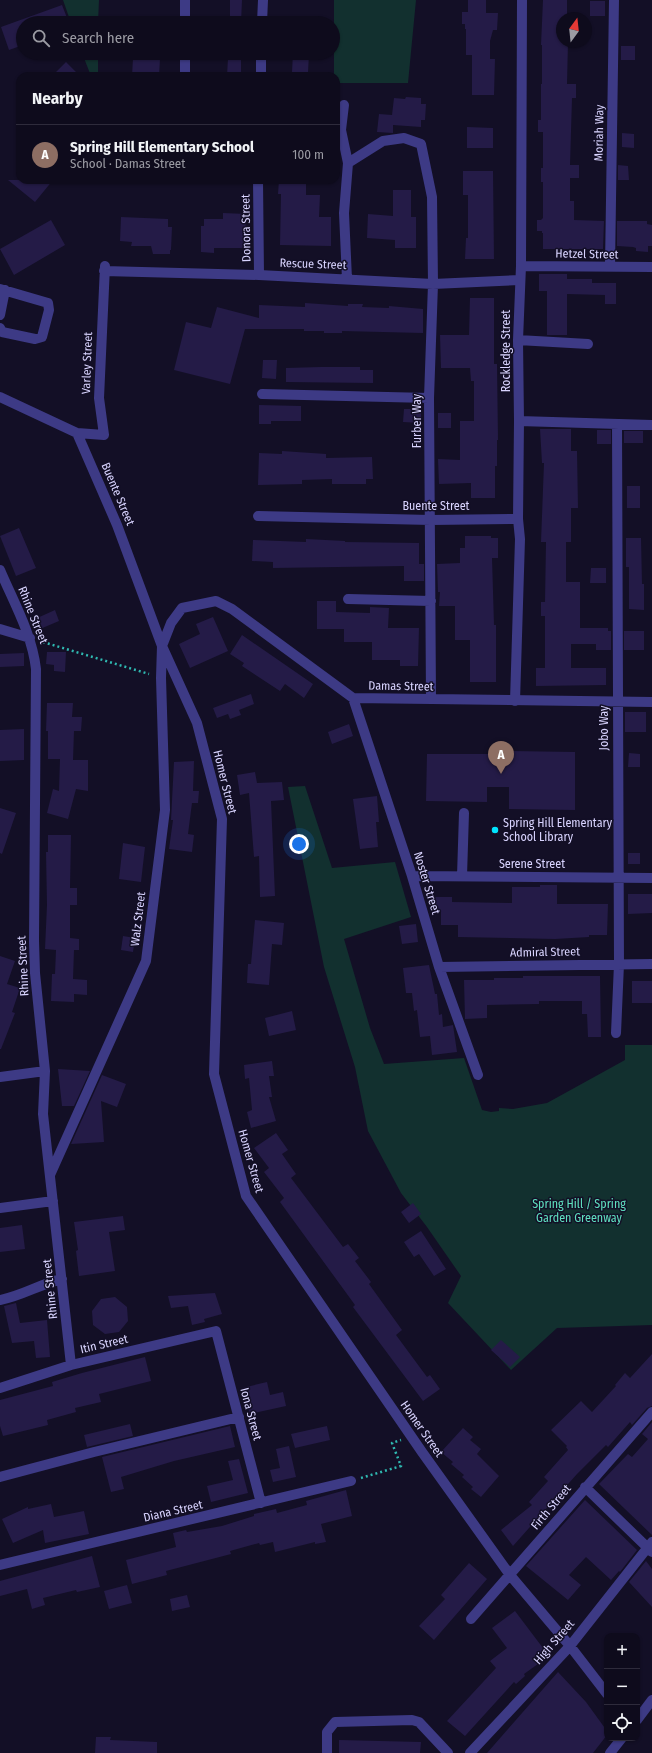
<!DOCTYPE html>
<html lang="en">
<head>
<meta charset="utf-8">
<style>
	:root { --surface:#0e0b1c; --page:#171425; --text:#f1f3f6; --muted:#9b9ba3; --line:#2e2b3b; --accent:#1a73e8 }
	body { margin:0; font-family:"Fira Sans Condensed",sans-serif; background:var(--page); color:var(--text) }
	.controls { position:absolute; right:12px; bottom:12px; display:grid; overflow:hidden; border-radius:8px; box-shadow:0 1px 3px #0004 }
	.controls button { width:36px; height:36px; display:grid; place-items:center; padding:0; border:0; border-bottom:1px solid var(--line); background:var(--surface); color:var(--text); font:20px sans-serif }
	.compass { position:absolute; left:556px; top:12px; width:36px; height:36px; border-radius:50%; background:var(--surface); box-shadow:0 1px 3px #0004; rotate:15deg }
	.you { position:absolute; left:299px; top:844px; width:14px; height:14px; margin:-10px; border:3px solid #fff; border-radius:50%; background:#1a73e8; box-shadow:0 0 0 6px #1a73e833 }
	.badge { display:grid; place-items:center; width:26px; height:26px; border-radius:50%; background:var(--accent); color:#fff; font-size:13px; font-weight:700 }
	.pin { position:absolute; translate:-50% -33px; filter:drop-shadow(0 1px 2px #0008) }
	.pin::after { content:''; position:absolute; top:21px; width:14px; height:12px; background:inherit; clip-path:polygon(0 0,100% 0,50% 100%) }
	.list { margin:0; padding:0; list-style:none }
	h2 { display:flex; justify-content:space-between; align-items:center; height:52px; margin:0; padding:0 16px; font-size:17px }
	h2 small { font-size:13px; font-weight:400; color:var(--muted) }
	.list li { display:grid; grid-template-columns:26px 1fr auto; gap:12px; align-items:center; box-sizing:border-box; height:60px; padding:0 16px; border-top:1px solid var(--line) }
	.list b { display:block; font-size:15px; white-space:nowrap }
	.list p { margin:0; font-size:13px; white-space:nowrap; color:var(--muted) }
	.list em { font-size:13px; font-style:normal; color:var(--muted) }
	.icon { flex:none; width:22px; height:22px; fill:none; stroke:currentColor; stroke-width:2; stroke-linecap:round; stroke-linejoin:round }
	.map { position:relative; flex:none; width:652px; height:1753px; overflow:hidden }
	.search { position:absolute; background:var(--surface); box-shadow:0 1px 3px #0004; left:16px; top:16px; width:324px; height:44px; display:flex; align-items:center; gap:10px; box-sizing:border-box; padding:0 14px; border-radius:22px; color:var(--muted); font-size:15px }
	.panel { position:absolute; background:var(--surface); box-shadow:0 1px 3px #0004; left:16px; top:72px; width:324px; height:112px; border-radius:12px }
	.map>svg:first-child { display:block }
</style>
</head>
<body>
<div class="map">
<svg width="652" height="1753" viewBox="0 0 652 1753">
	<rect width="100%" height="100%" fill="#130f26"/>
	<path fill="#12302f" d="M63 0H99L98 23H71Z
		M334 0H416L408 83H336V76H334Z
		M82 53H98V76H91Z
		M305 786 332 868 395 862 411 917 344 939 370 1028 384 1064 464 1058 482 1110 491 1112 499 1111V1108L513 1109 547 1103 625 1060V1045H652V1325L557 1328 511 1370 448 1303 461 1276 427 1227 401 1193 368 1131 355 1067 324 967 288 787Z"/>
	<path fill="#241b47" d="M230 0H242L241 23H230Z
		M468 0H486V13H498L497 30H493L490 41V59H495L494 95H472V55H466V29H465V24H462V12H468Z
		M543 0H567V18H562V42H568L567 84H576V98H572L570 165H579V178H570V201H574V220L604 221 603 249H543V233H542V231H537V220H541L543 218V182H541V168H543V132H538V120H541V84H542V45H541Z
		M590 1H605V16H590Z
		M62 5 69 23H23V45L9 50 1 27Z
		M621 46H635V60H621Z
		M293 53H309L308 73 292 72Z
		M133 58 160 59 159 76H132Z
		M228 58 241 59V76H227Z
		M66 62 80 76H52Z
		M406 97 421 98V104H426L425 120H421V127L393 125V133L377 132 379 114 392 115 394 98 405 99Z
		M467 127 493 128V148H467Z
		M622 133 634 134V148L622 147Z
		M618 165 628 166 629 180H618Z
		M463 171H493L494 259H465L466 238H468V195H463Z
		M8 180H53L35 202Z
		M279 180H306V195H320L319 217H331V246L280 245 281 194H278Z
		M393 190H411V217H416V248H395V240L367 238 368 214 393 216Z
		M223 213 246 214 245 248H214V253L201 252V226H204V219H223Z
		M121 217 168 219V227H172L171 250H170V254H153L151 246H131L132 242 120 241Z
		M51 220 65 245 14 275 0 249Z
		M617 221H647V224L652 225V246H648V252L636 251V248L633 247 617 246Z
		M539 274H567V279H592V283H616V304H605V295L567 294V335H547V291H539Z
		M470 298H494V364H497L498 440H497V466H495V498H471V483L439 484 438 459 460 460V421H474V381H471L470 368H441L440 335H469Z
		M305 303 348 306V304H363L362 307 389 308V306L423 309V333L342 331V333H324V331H304V329H245L230 384 174 370 186 322 211 328 217 307 259 318V305L305 307Z
		M263 360H277L276 379 262 378Z
		M321 367H360V370H373V383L286 382V368Z
		M259 405 301 406V421H271V424H259Z
		M404 409H421V423L403 422Z
		M438 413H451V428H438Z
		M540 429H571V451H577L578 508H571V542H566V582H580V628H608V631H611V650H596V644H571V668H606V685L536 686V668H545V616H541V602H545L546 542H541L544 463H542Z
		M597 430H611V444H597Z
		M624 431H643V443H624Z
		M282 451 326 454V458L372 457 373 479H366V484H332V479L302 480V484L258 485 259 453 282 454Z
		M627 486H640V508H627Z
		M19 528 36 568 16 576 0 536Z
		M465 536H491V538H498V558H492L494 625H496V682H470V640H455V606H439L440 592H438L437 564 460 563V548H465Z
		M626 538H641L642 584H644V610L629 609V567H626Z
		M306 539 345 541V542L419 543V564H424V581H404V566L273 568V562L252 561 253 540 306 542Z
		M591 568H606V583H590Z
		M317 601H336V612L370 613V607L389 608 388 628H419L418 666H400V660H372V642H344V629H317Z
		M55 610 59 621 40 629 35 619Z
		M213 617 228 651 190 668 179 644 200 634 196 624Z
		M624 631H644V650H624Z
		M242 635 313 684 304 698 285 684 280 691 242 666 244 663 230 654Z
		M47 652H66L65 672 54 671V665L46 664Z
		M24 653V666L0 667V654Z
		M251 694 254 704 239 710 241 715 230 719 228 714 217 718 213 708Z
		M47 703H73L72 717H82L81 731H74L73 760H88V791L76 789 68 819 47 813 53 789 59 791 60 759H48V731H46Z
		M625 712H646V732H625Z
		M349 724 353 736 332 744 328 732Z
		M24 729V760L0 761V730Z
		M510 751 575 752V810L509 809V787H487V802L426 801 427 754H510Z
		M629 753 640 754V767H628Z
		M194 761 193 791H199L198 803H192L188 834 194 835 192 852 169 849 173 820H171L174 762Z
		M255 772 257 783 282 782 284 800 271 801 275 896 260 897 259 856 254 857 249 793 240 795 237 775Z
		M377 796 379 822H376L378 847 360 849 353 799Z
		M0 808 16 813 2 854 0 853Z
		M48 835H71L70 888H77V905H70V938L79 939V950H74L73 979 87 980V995L74 994V1002L51 1001 52 974H55L56 950 45 949 47 905 46 852H48Z
		M123 843 145 847 141 882 119 879Z
		M628 853H640V864H628Z
		M540 885H557V904H608L607 935H589V937L555 939 458 937V925H441V912H432V897H452V902L512 903V887H540Z
		M628 894H652V913L628 914Z
		M255 920 284 923 282 945 272 944 269 985 247 983 248 964H251Z
		M416 924 418 942 402 944 399 926Z
		M123 936 135 938 133 952 121 950Z
		M0 956 15 961 7 984 20 988 12 1012 15 1013 1 1049H0Z
		M429 965 435 994H437L439 1015 442 1014 443 1027 453 1025 457 1052 432 1055 430 1036 420 1037 417 1010 414 1011 412 993H406L403 968Z
		M523 976H600L601 1037H588L587 1014H582V1001H539V1004L487 1005V1018L465 1019 464 980H494V978H523Z
		M632 981H652V1003H632Z
		M292 1011 296 1030 269 1036 265 1018Z
		M272 1061 274 1076H269L272 1097H269L276 1121 251 1128 247 1112 252 1110 249 1078 245 1079 244 1065Z
		M58 1069 90 1071 74 1106H62Z
		M102 1075 126 1084 117 1107 101 1101 104 1142 71 1144Z
		M276 1133 288 1150 282 1154 296 1174 291 1178 343 1247 348 1244 359 1258 355 1261 371 1282 369 1284 402 1330 396 1335 427 1377 430 1375 440 1389 423 1401 353 1307 355 1305 280 1202 284 1198 264 1172 269 1168 254 1148Z
		M413 1203 421 1214 409 1223 401 1212Z
		M123 1216 125 1230 109 1232 115 1271 79 1276 76 1251 78 1250 74 1222Z
		M22 1225 25 1249 0 1252V1228Z
		M421 1231 446 1269 434 1276 419 1254 414 1257 404 1242Z
		M215 1293 222 1314 204 1319 205 1322 192 1325 188 1306 171 1308 168 1296Z
		M115 1297 127 1307 128 1321 119 1332 105 1334 93 1325 92 1311 101 1299Z
		M16 1303 20 1323 47 1320 50 1357 36 1358 34 1341 12 1343 4 1306Z
		M501 1340 520 1357 510 1367 491 1350Z
		M652 1354V1406L647 1408 632 1425 630 1422 608 1447 606 1445 577 1474 513 1546 501 1530 532 1505 529 1502 548 1481 544 1477 568 1450 566 1447 567 1446 551 1430 581 1401 592 1412 616 1386 615 1385 625 1373 630 1378Z
		M145 1357 151 1381 99 1394 101 1402 75 1408 76 1412 47 1420 48 1425 3 1436 0 1426V1400L53 1386 52 1382 82 1373Z
		M267 1382 270 1395 283 1392 286 1406 250 1414 242 1388Z
		M652 1422V1535L599 1484 628 1454 632 1457 648 1439 642 1434Z
		M130 1424 133 1436 87 1447 84 1435Z
		M230 1426 235 1447 174 1461 121 1477 124 1489 111 1492 102 1457Z
		M327 1426 330 1440 295 1448 291 1434Z
		M463 1428 473 1437 470 1440 481 1449 477 1454 499 1476 481 1497 471 1489 473 1487 462 1477 464 1475 451 1464 453 1462 441 1452Z
		M289 1446 296 1477 273 1482 270 1470 280 1468 276 1449Z
		M239 1459 248 1493 211 1502 207 1486 233 1480 228 1461Z
		M346 1490 352 1516 321 1524 326 1542 315 1544V1542L275 1552 273 1542 260 1545 259 1543 230 1551 231 1554 166 1571 167 1575 132 1584 126 1560 176 1547 173 1533 186 1530 187 1532 222 1526 254 1516V1514L276 1509 277 1513 307 1505 306 1501Z
		M585 1500 637 1550 620 1572 619 1571 611 1580 586 1557 569 1575 581 1585 568 1600 526 1566Z
		M51 1504 54 1517 84 1511 89 1534 45 1543 43 1530 13 1543 2 1519 28 1507V1509Z
		M92 1556 100 1587 77 1592 76 1590 43 1598 45 1605 32 1609 27 1589 0 1596V1581Z
		M646 1561 652 1569V1607L629 1582Z
		M469 1563 487 1579 434 1640 419 1626 445 1599 441 1595Z
		M127 1585 132 1603 109 1609 104 1591Z
		M187 1595 190 1607 172 1611 170 1599Z
		M515 1611 549 1656 524 1674 525 1676 516 1684 514 1682 465 1736 447 1721 496 1668 490 1661 507 1648 492 1628Z
		M558 1672 586 1702 607 1731V1735L593 1753H487Z
		M96 1737H111L110 1740 157 1742V1753H95Z
		M339 1740 421 1742 420 1753H339Z"/>
	<g fill="none" stroke-linecap="round" stroke-linejoin="round">
		<path stroke="#2fb8b0" stroke-width="2.5" stroke-dasharray="2 3" stroke-linecap="butt" d="M43 642 149 674
			M361 1478 401 1466 392 1443 401 1440"/>
		<path stroke="#3d3a85" stroke-width="10" d="M185 23V0
			M262 23 263 0
			M185 76V53
			M261 76V53
			M344 105 341 130 348 163 344 213 347 279
			M348 163 383 141 404 138 421 144 432 197 433 284 429 398 431 699
			M258 180 259 275
			M521 266 652 267
			M610 267 614 0
			M104 271 259 275 433 284 519 280
			M0 289 48 303 49 310 42 337 35 339 2 332 0 328
			M0 315 5 290
			M518 340 588 344
			M262 394 429 398
			M0 397 77 433 104 435 99 398 105 266
			M519 421 652 425
			M258 516 431 520 518 519
			M0 570C14 603 32 634 36 669L34 941 35 973 45 1071 43 1114 71 1365
			M348 599 431 601
			M0 629 30 638
			M353 698 412 876 439 967 478 1075
			M515 701 520 539 518 519 519 421 518 340 521 266 522 0
			M412 876 652 878
			M462 876 464 813
			M439 967 652 964
			M616 1033 619 964 617 424
			M0 1077 45 1071
			M50 1175 146 961 165 810 161 678 162 646 117 525 77 433
			M0 1208 53 1201
			M0 1300C22 1296 40 1284 62 1279
			M0 1388 71 1365 216 1331 261 1503
			M0 1477 94 1452 239 1417
			M585 1487 652 1552
			M0 1565 351 1481
			M471 1619 652 1412
			M607 1694 570 1646 510 1575 422 1452 246 1196 214 1074 222 819 197 723 162 646 171 623 182 608 216 601 232 609 353 698 652 702
			M637 1720 652 1700
			M327 1753V1732L335 1722 412 1720 419 1722 448 1753
			M470 1753 570 1646 652 1542
			M610 1753 622 1738"/>
	</g>
	<circle fill="#00e5ff" stroke="#130f26" stroke-width="1.5" cx="495" cy="830" r="4"/>
	<g text-anchor="middle" stroke-width="3" stroke-linejoin="round" paint-order="stroke">
		<g font-size="12" fill="#d9d4ff" stroke="#130f26">
			<text transform="translate(599 133) rotate(-89)" y="4">Moriah Way</text>
			<text transform="translate(246 228) rotate(-91)" y="4">Donora Street</text>
			<text transform="translate(587 254) rotate(1)" y="4">Hetzel Street</text>
			<text transform="translate(313 264) rotate(2)" y="4">Rescue Street</text>
			<text transform="translate(506 351) rotate(-90)" y="4">Rockledge Street</text>
			<text transform="translate(87 363) rotate(-88)" y="4">Varley Street</text>
			<text transform="translate(417 421) rotate(-90)" y="4">Furber Way</text>
			<text transform="translate(118 494) rotate(67)" y="4">Buente Street</text>
			<text x="436" y="510">Buente Street</text>
			<text transform="translate(33 615) rotate(68)" y="4">Rhine Street</text>
			<text transform="translate(401 686) rotate(1)" y="4">Damas Street</text>
			<text transform="translate(604 728) rotate(-90)" y="4">Jobo Way</text>
			<text transform="translate(225 782) rotate(76)" y="4">Homer Street</text>
			<text x="532" y="868">Serene Street</text>
			<text transform="translate(427 883) rotate(73)" y="4">Noster Street</text>
			<text transform="translate(138 919) rotate(-83)" y="4">Walz Street</text>
			<text transform="translate(545 952) rotate(-1)" y="4">Admiral Street</text>
			<text transform="translate(23 966) rotate(-93)" y="4">Rhine Street</text>
			<text transform="translate(251 1161) rotate(74)" y="4">Homer Street</text>
			<text transform="translate(50 1289) rotate(-96)" y="4">Rhine Street</text>
			<text transform="translate(104 1344) rotate(-13)" y="4">Itin Street</text>
			<text transform="translate(251 1414) rotate(75)" y="4">Iona Street</text>
			<text transform="translate(422 1429) rotate(55)" y="4">Homer Street</text>
			<text transform="translate(551 1507) rotate(-50)" y="4">Firth Street</text>
			<text transform="translate(173 1511) rotate(-13)" y="4">Diana Street</text>
			<text transform="translate(554 1642) rotate(-49)" y="4">High Street</text>
		</g>
		<g font-size="12" fill="#d9d4ff" stroke="#130f26" text-anchor="start">
			<text x="503" y="827">Spring Hill Elementary<tspan x="503" dy="14">School Library</tspan></text>
		</g>
		<g font-size="12" fill="#5fe0c0" stroke="#130f26">
			<text x="579" y="1208">Spring Hill / Spring<tspan x="579" dy="14">Garden Greenway</tspan></text>
		</g>
	</g>
</svg>
<div class="controls">
<button>+</button>
<button>−</button>
<button><svg class="icon" aria-label="locate" viewBox="0 0 24 24"><circle cx="12" cy="12" r="6"/><path d="M12 2v4M12 18v4M2 12h4M18 12h4"/></svg></button>
</div>
<svg class="compass" viewBox="-18 -18 36 36"><path d="M0-13l5 13h-10z" fill="#e53935"/><path d="M0 13l5-13h-10z" fill="#9b9ba3"/></svg>
<div class="you"></div>
<div class="pin badge" style="left:501px;top:774px;background:#8d6e63">A</div>
<div class="search"><svg class="icon" aria-label="search" viewBox="0 0 24 24"><circle cx="10" cy="10" r="6"/><path d="M15 15l6 6"/></svg>Search here</div>
<section class="panel">
<h2>Nearby<small></small></h2>
<ul class="list">
<li><span class="badge" style="background:#8d6e63">A</span><div><b>Spring Hill Elementary School</b><p>School · Damas Street</p></div><em>100 m</em></li>
</ul>
</section>
</div>
</body>
</html>
